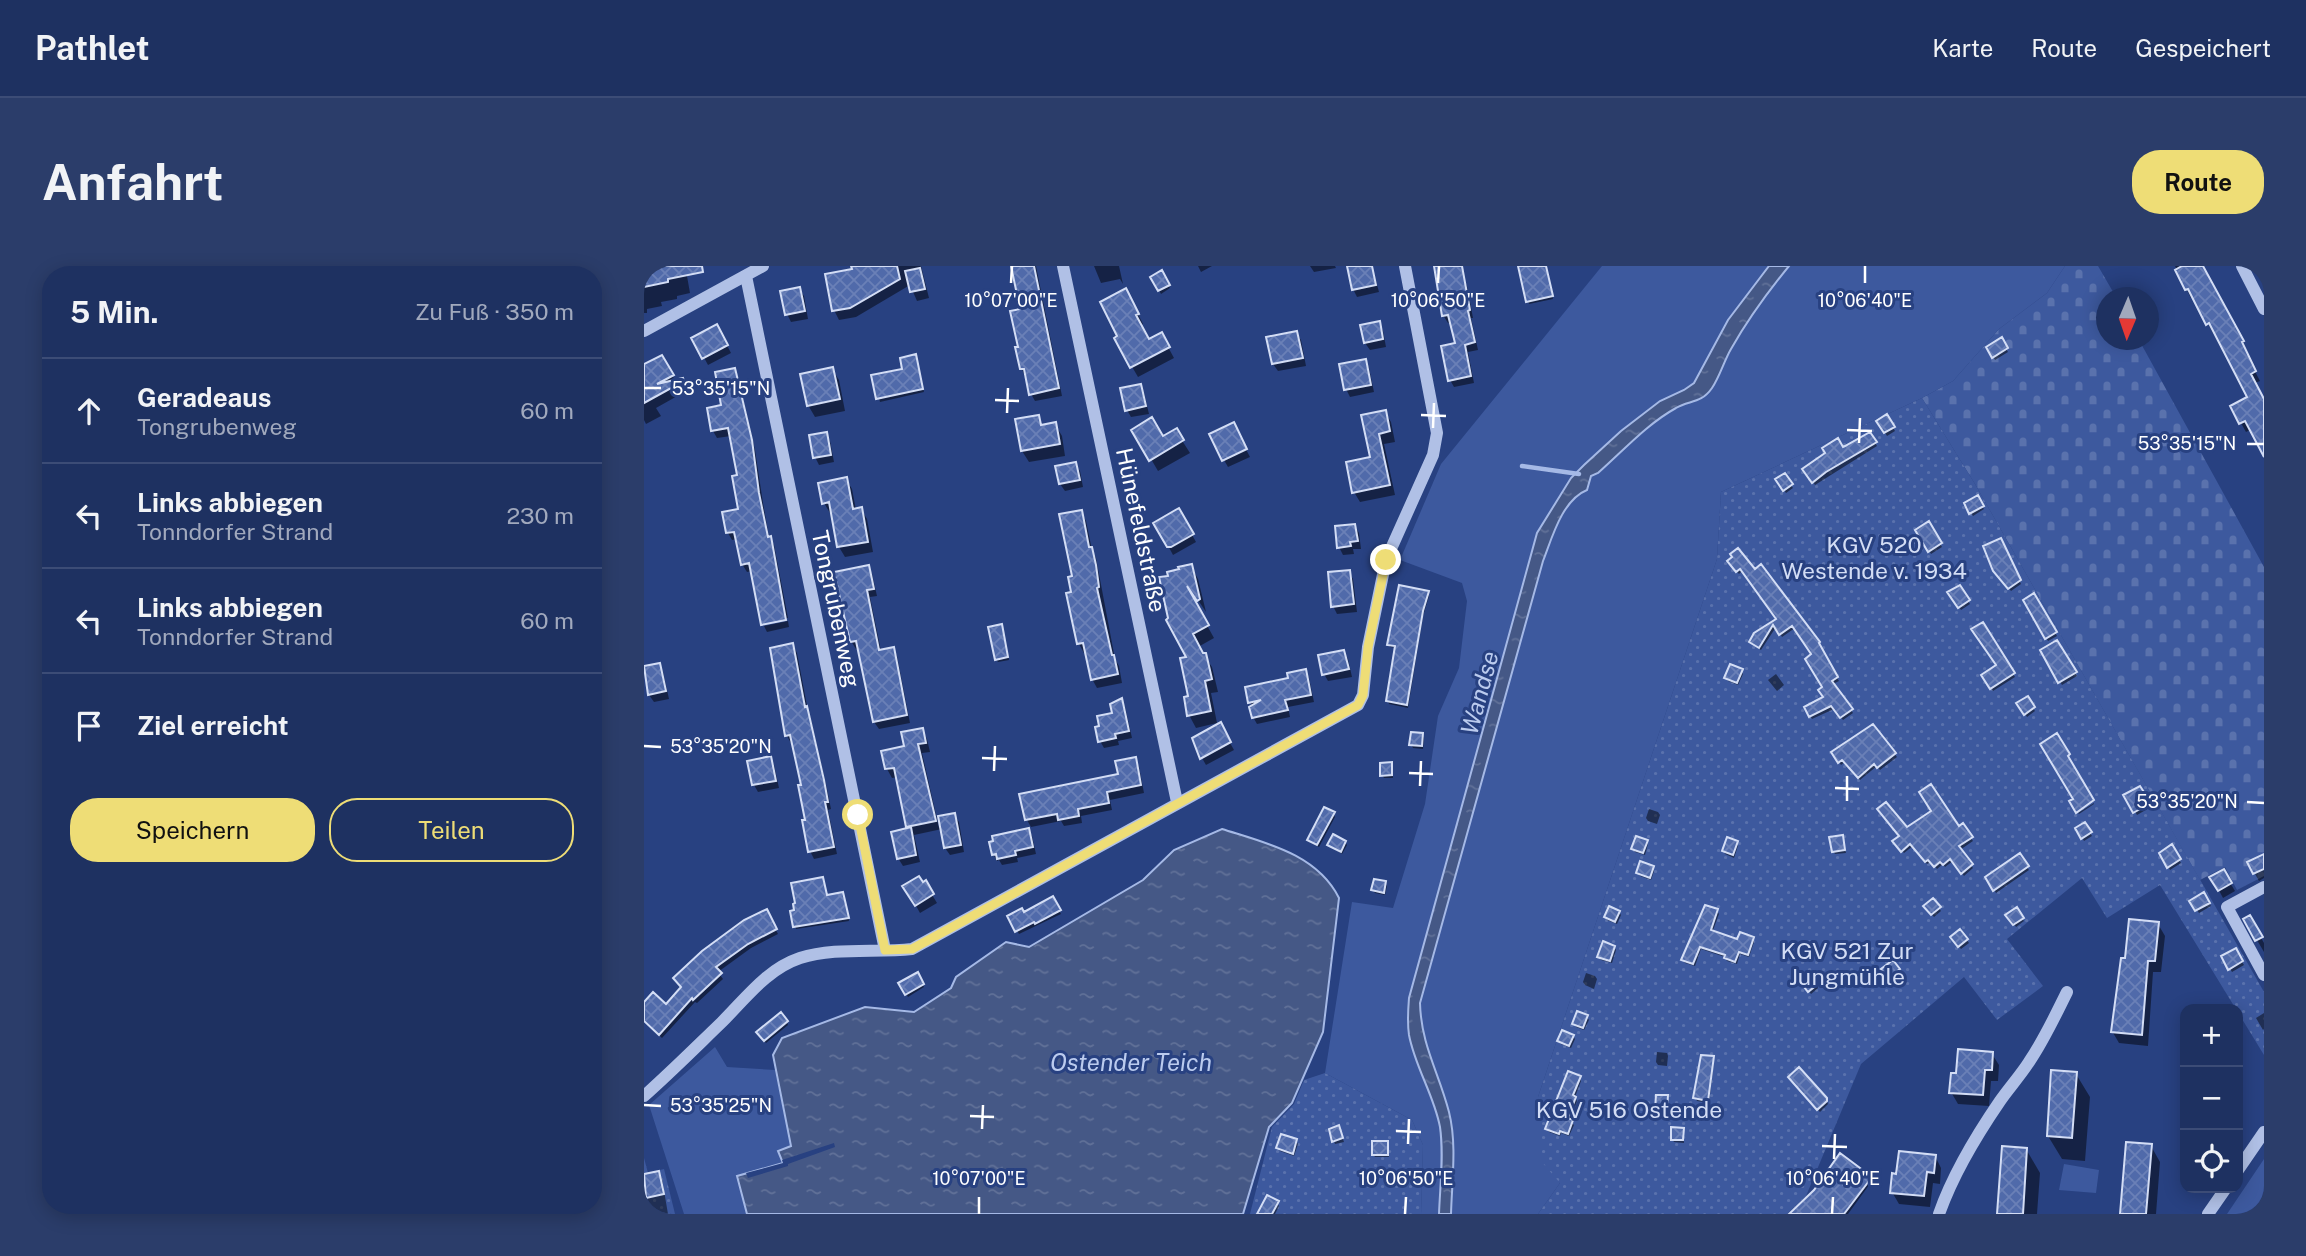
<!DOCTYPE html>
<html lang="de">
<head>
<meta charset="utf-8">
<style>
	:root { --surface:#1e3161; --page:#2b3d6a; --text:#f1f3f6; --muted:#a1a9bd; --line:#3c4c76; --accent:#eedd76 }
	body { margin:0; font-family:"Public Sans",sans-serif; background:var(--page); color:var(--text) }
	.controls { position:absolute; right:21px; bottom:21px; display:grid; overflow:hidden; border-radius:14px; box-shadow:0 4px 18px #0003 }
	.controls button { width:63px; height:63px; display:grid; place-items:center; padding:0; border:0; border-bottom:2px solid var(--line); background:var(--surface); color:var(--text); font:35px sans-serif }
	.compass { position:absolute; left:1452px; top:21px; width:63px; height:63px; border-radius:50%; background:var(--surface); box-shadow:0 4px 18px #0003; rotate:182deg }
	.stop { position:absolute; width:21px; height:21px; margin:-16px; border:5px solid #eedd76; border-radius:50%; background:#fff }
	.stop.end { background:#eedd76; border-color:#fff; box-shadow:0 2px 7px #0008 }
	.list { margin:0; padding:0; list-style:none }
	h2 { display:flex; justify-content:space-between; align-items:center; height:91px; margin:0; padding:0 28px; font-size:30px }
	h2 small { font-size:23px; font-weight:400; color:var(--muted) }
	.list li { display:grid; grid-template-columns:46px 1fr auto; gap:21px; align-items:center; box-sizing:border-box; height:105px; padding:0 28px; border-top:2px solid var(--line) }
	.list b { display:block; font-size:26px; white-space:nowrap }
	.list p { margin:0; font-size:23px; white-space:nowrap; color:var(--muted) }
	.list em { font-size:23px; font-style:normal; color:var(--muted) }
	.actions { display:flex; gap:14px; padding:21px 28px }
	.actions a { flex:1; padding:16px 0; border:2px solid var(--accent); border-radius:28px; text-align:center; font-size:24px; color:var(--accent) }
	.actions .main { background:var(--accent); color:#111 }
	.icon { flex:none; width:38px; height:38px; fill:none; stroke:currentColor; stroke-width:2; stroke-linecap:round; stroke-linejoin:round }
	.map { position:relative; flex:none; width:1620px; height:948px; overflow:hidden; border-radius:28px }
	header { display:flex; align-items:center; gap:42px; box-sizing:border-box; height:98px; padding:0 35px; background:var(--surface); border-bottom:2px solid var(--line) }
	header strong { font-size:33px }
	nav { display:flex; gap:38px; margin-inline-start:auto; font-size:24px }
	.intro { display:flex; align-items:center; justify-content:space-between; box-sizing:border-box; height:168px; padding:0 42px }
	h1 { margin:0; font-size:49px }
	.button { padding:18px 32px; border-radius:28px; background:var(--accent); color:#111; font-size:24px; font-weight:700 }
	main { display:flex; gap:42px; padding:0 42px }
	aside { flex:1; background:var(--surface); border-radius:28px; box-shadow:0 4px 18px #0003 }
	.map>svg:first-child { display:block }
</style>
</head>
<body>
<header>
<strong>Pathlet</strong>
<nav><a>Karte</a><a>Route</a><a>Gespeichert</a></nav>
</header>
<div class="intro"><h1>Anfahrt</h1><a class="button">Route</a></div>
<main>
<aside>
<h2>5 Min.<small>Zu Fuß · 350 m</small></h2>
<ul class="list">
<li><svg class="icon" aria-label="ahead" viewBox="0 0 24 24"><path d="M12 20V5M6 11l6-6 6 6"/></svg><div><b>Geradeaus</b><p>Tongrubenweg</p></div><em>60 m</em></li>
<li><svg class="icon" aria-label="left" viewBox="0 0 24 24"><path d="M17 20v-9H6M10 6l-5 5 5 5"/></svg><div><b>Links abbiegen</b><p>Tonndorfer Strand</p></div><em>230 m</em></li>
<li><svg class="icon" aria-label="left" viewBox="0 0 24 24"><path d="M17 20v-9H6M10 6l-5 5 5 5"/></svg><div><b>Links abbiegen</b><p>Tonndorfer Strand</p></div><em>60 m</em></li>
<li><svg class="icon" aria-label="arrive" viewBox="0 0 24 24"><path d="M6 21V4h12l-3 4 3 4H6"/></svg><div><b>Ziel erreicht</b></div></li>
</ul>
<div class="actions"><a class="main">Speichern</a><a>Teilen</a></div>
</aside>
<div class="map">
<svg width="1620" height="948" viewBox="0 0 1620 948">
	<defs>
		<pattern id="cemetery-stones" width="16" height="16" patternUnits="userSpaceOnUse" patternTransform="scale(1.75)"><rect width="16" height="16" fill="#3d599e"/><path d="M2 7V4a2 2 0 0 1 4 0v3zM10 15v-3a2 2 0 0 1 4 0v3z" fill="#5a72ad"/></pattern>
		<pattern id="garden-dots" width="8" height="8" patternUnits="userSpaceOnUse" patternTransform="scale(1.75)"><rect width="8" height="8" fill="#3d599e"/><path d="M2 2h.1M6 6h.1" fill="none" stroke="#5a72ad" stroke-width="1.8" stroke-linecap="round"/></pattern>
		<pattern id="water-ripples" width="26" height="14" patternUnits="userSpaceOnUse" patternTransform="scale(1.75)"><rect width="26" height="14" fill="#455886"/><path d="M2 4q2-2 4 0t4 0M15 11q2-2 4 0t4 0" fill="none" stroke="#617198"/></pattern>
		<pattern id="building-cross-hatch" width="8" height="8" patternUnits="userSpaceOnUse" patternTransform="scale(1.75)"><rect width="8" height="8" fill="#506aaa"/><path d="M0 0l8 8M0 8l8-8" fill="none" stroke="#6a80b7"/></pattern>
	</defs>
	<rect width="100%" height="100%" fill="#284181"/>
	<path fill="url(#cemetery-stones)" d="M1421 0H1454L1472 31 1462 32V74H1495L1620 301V610L1593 624 1581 601 1556 614 1331 218 1278 132 1309 115 1355 63 1403 27Z"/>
	<path fill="#3d599e" d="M958 0H1421L1403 27 1355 63 1309 115 1278 132 1077 226 1073 293 894 831 916 917 894 948H777L779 879 768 854 681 807 708 636 749 642 781 538 794 450 815 402 823 335 818 317 756 294 797 198Z
		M71 781 83 801 131 804 147 880 284 948H40L5 839Z
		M1620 893V948H1583Z
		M1420 898 1455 904 1452 927 1415 924Z"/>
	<path fill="url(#garden-dots)" d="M1278 132 1331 218 1620 726V789L1516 619 1463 652 1438 612 1363 673 1399 720 1353 754 1320 711 1217 798 1162 930 1143 948H894L916 917 897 895 894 831 1073 293 1077 226Z
		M681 807 768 854 779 879 777 948H606L628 861 650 838 660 814Z
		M0 892 4 907 20 903 31 948H0Z"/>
	<path fill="url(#water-ripples)" stroke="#a5b9e6" stroke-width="2" d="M1125 0H1145C1123 27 1104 53 1087 83 1080 95 1076 110 1068 122 1057 138 1045 134 1032 142 1003 158 979 185 954 207L947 210 943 224C918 234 908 272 899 295L776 737C777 779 795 807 805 846 813 878 808 914 807 948H795C796 920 800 889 796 861 790 829 771 801 765 769 763 756 764 745 765 732L893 267 927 212 940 199 977 165 1016 135 1040 124 1050 117 1084 54Z
		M578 563C622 577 673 588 695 632L679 766 648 837 625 861 599 948H103L93 910 139 897 134 885 147 880 129 789 138 772 221 741 270 746 307 722 312 711 362 676 385 681 499 614 530 584Z"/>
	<path fill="#284181" d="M190 877 191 881 144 898V900L104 912 102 907 139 897 138 894Z"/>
	<path fill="#0007" d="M0 0H37L43 10 46 27 33 30V33L17 36 18 40 3 43V47H0Z
		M209 0H277L285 32 273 35 266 19 212 51 195 54 190 44 210 4Z
		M366 0H392L418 130 391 135 387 128 378 103 376 82 378 44 371 8Z
		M450 0H475L479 18 476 13 457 17Z
		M554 0H568L557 6Z
		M666 0H691L692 2 670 6Z
		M716 0H728L735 26 713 31 709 23Z
		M792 0H816L819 13 823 20 829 52H827L834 84 824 86 830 117 810 121 806 114 813 79 808 56 804 57 799 49Z
		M876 0H902L909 33 885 38Z
		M1531 0H1558L1603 85 1601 86 1616 115 1611 117 1620 136V187L1608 163 1602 166 1588 141 1605 132 1571 65 1569 67 1550 31 1547 32Z
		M518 6 526 22 517 28 508 11Z
		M155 23 160 30 164 53 147 56 143 48Z
		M487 34 499 58 496 60 505 75 517 68 530 92 494 111 472 73Z
		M735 57 739 65 742 81 726 84 721 77Z
		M73 60 87 87 64 99 50 73Z
		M652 67 657 74 662 100 634 105 629 98Z
		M1357 74 1364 86 1351 94 1344 82Z
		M18 91 32 116 38 114 44 124 12 142 17 150 2 158 0 154V104Z
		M273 93 280 126 236 136 230 111 260 104Z
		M721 95 725 102 730 126 706 131 702 123Z
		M188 103 195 114 201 145 171 151 164 139Z
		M90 104 94 111 111 184 119 237 125 271 130 279 144 352 119 357 108 305 103 306 98 298 94 273 88 274 84 267 96 245 95 211 87 170 73 172 69 165 80 141Z
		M496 120 500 127 505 148 487 151 483 144Z
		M741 146 747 156 751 176 740 178 751 229 716 236 710 226 728 192Z
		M1243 150 1251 165 1243 170 1234 155Z
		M394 151 399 160 411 158 418 170 421 190 385 196 378 185Z
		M490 164 518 173 532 165 546 187 514 205Z
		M593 166 606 191 584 201 580 194Z
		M182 168 186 175 190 196 175 199 171 191Z
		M1226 168 1233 180 1171 219 1161 203Z
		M431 198 436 205 439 221 421 225 416 218 413 202Z
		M1140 209 1149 222 1142 227 1133 214Z
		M202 213 208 223 212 244 217 243 223 253 229 286 201 291 195 281 189 247H186L180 237Z
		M1333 231 1340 243 1329 250 1322 238Z
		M535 245 552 276 529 289 512 257Z
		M437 246 442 255 448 284 452 292 471 393 475 400 478 417 453 422 448 413 443 386 440 387 435 378 430 312Z
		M1284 258 1298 281 1287 288 1273 264Z
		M711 260 715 267 717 283H709L710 288 699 289 695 281Z
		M1356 274 1377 318 1367 325 1354 309Z
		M1090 292 1175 381 1195 415 1189 418 1209 447 1199 454 1190 443 1168 453 1162 441 1182 432 1170 389 1151 362 1138 371 1132 361 1117 384 1109 379 1107 376 1134 353 1099 304 1095 308 1087 299Z
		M547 300 554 313 562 346 548 325 545 327 570 372 554 381 568 401 574 426 567 427 573 457 552 462 545 449V392L526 311Z
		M224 301 228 308 233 330 226 331 237 385 249 383 253 390 266 457 235 463 230 456 215 382 212 383 207 375Z
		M705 306 709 313 713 346 693 348 689 340Z
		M1315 321 1326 338 1317 344 1306 327Z
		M783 327 785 330 779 350 764 442 745 438 744 435 753 382 746 381 745 378Z
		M1390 330 1413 370 1404 375 1381 335Z
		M144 355 145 361 123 366 120 360Z
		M1339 358 1371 411 1349 425 1339 409 1354 400Z
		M359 363 365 394 354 396 352 393Z
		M1412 377 1433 410 1418 419 1398 385Z
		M149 379 153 387 164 445 166 450 183 523 187 543 184 544 193 588 170 593 166 585 159 520 150 476 147 477 143 470Z
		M700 386 704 393 708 411 684 415 680 408Z
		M15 399 19 406 25 433 10 436 5 429 0 402Z
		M661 405 665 412 670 436 644 441 646 451 613 458 609 451V441L606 436Z
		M1097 405 1099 408 1094 419 1084 415 1082 411Z
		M1132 408 1140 419 1133 425 1124 414Z
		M1383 432 1391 445 1383 451 1375 438Z
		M478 435 481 441 488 472 474 475 475 479 460 482 456 475Z
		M576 459 590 484 562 499 558 492Z
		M1229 460 1253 491 1236 504 1233 500 1216 514 1201 496 1197 499 1189 487Z
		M278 463 283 473 286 486 278 487 295 562 310 549 315 556 320 586 306 589 301 582 298 563 270 569 276 596 259 600 254 592 266 563 254 511 248 512 243 503Z
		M778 469 780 472 779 483 769 482 767 478Z
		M126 492 130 499 135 522 114 526 110 519Z
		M491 493 495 501 500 527 466 534 468 544 437 550 438 557 420 560 417 555 387 561 383 554 378 529 476 510Z
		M747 498 749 512H740L738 509Z
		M1496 522 1507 541 1493 549 1482 530Z
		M1450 537V538L1435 548 1434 547Z
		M1005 543 1014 546 1016 549 1013 558 1004 555 1002 552Z
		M689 547 691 551 675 581 667 577 665 574Z
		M1440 558 1448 570 1440 575 1433 562Z
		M1319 560 1329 575 1316 584 1329 602 1320 610 1309 595 1301 601 1299 598 1293 603 1287 596 1283 598 1269 580 1260 587 1252 578 1262 563H1315Z
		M384 564 388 570 392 588 373 592 374 596 358 599 355 594 353 595 349 588Z
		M1198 570 1202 587 1191 588 1189 585Z
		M1003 575 1004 578 1001 589 991 586 989 583Z
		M701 576 703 579 698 588 685 579Z
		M1093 576 1094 580 1090 592 1081 588 1080 585Z
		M1528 581 1537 597 1526 604 1517 587Z
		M1375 590 1385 604 1352 627 1343 612Z
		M1620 590V612L1615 615 1605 597Z
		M1009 602 1010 605 1007 614 996 610 994 607Z
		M1579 605 1591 625 1579 632 1568 611Z
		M178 613 183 631 199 627 205 655 152 663 151 660 152 645Z
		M281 617 293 637 276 647 261 620Z
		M741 617 743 620 741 629 731 627 729 624Z
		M1559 628 1567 640 1555 647 1547 635Z
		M408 632 417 648 375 668 365 650 380 648Z
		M1295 642 1297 645 1290 651 1283 643Z
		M1372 643 1380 655 1372 661 1364 649Z
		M122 645 134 668 107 682 74 706 79 713 53 737 51 736 18 772 0 755V738L22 740Z
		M1073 645 1075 648 1068 667 1094 675 1109 672 1110 676 1105 691 1096 688 1093 698 1083 695 1081 691 1057 683 1051 700 1041 697 1039 694Z
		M975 646 977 649 973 658 963 654 962 651Z
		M1514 658 1521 670 1517 706H1509L1504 780 1475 777 1468 765 1482 694Z
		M1612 663 1620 677V686L1613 674Z
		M1316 665 1325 677 1317 683 1310 675Z
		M970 681 972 684 968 697 957 694 955 691Z
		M1591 684 1600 699 1588 706 1579 691Z
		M1249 696 1257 707 1247 714 1241 707Z
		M942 707 951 710 953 713 950 723 941 719 939 716Z
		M273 708 280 721 264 731 256 717Z
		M1173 719 1174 722 1167 728 1161 720Z
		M1620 747V763L1619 764 1612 752Z
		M943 751 945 754 940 764 932 761 930 758Z
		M143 756 144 759 122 777 116 769Z
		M929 770 931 773 927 782 917 778 915 775Z
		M1013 786 1023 787 1024 790 1023 800 1014 799 1012 796Z
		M1348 788 1355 799 1354 815H1347L1345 840 1314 838 1307 826Z
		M1068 792 1070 795 1065 837 1053 835 1051 831Z
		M1432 808 1446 831 1441 895 1418 893 1404 870Z
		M936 811 937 815 931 831 933 835 926 855 930 859 925 870 917 867 916 870 905 866 903 863Z
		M1148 814 1182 833 1184 838 1176 846Z
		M1023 831 1024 847 1015 846 1013 843Z
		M686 864H696L700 876 691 878Z
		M1039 864 1040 877 1030 876 1028 873Z
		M652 875 654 878 650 890 636 885 634 882Z
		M743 877 745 891H731L729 888Z
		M1507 880 1516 896 1512 948H1478Z
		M1382 883 1396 907 1393 948H1355Z
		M1291 890 1297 902 1296 918 1289 917 1286 941 1255 938 1248 926 1254 909Z
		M14 907 18 913 24 948H0V910Z
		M1226 912 1228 915 1204 948H1148Z
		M633 937 635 940 631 948H616Z"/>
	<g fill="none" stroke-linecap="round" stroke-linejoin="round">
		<path stroke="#a5b9e6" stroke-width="4.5" d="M878 200 935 208"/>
	</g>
	<path fill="url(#building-cross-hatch)" stroke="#d3ddf5" stroke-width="2" d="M0 0H58L59 6 24 13V16L0 21Z
		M207 0H253L256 13 206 42 188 45 181 8 208 3Z
		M367 0H390L415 122 385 129 380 103H376L371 81H374L366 45 376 43Z
		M703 0H728L732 19 708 24Z
		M790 0H818L826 44 824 45 831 76 821 79 827 110 804 115 797 80 811 77 804 49 798 50Z
		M874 0H902L909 30 882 36Z
		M1538 0H1559L1600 75 1598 76 1612 105 1607 108 1620 133V191L1601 155 1595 158 1586 140 1603 131 1565 57 1562 59 1544 23 1541 24 1531 4Z
		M276 2 281 23 266 26 261 5Z
		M518 4 526 19 514 25 506 11Z
		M156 21 161 45 141 49 136 25Z
		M482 22 495 48 492 49 505 73 518 66 526 81 486 102 470 72 473 70 456 36Z
		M736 55 739 73 720 77 716 59Z
		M73 58 84 79 58 93 47 72Z
		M653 65 659 92 628 98 622 71Z
		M1358 71 1364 82 1348 92 1342 81Z
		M272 88 279 123 232 133 227 109 258 103 256 92Z
		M18 89 30 109 13 118 39 112 40 115 0 137V98Z
		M722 93 727 119 700 124 695 98Z
		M189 101 196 133 163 140 156 108Z
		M91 102 108 174 115 227 124 271 127 270 142 354 117 359 105 297 97 299 90 266 82 267 78 246 94 243 88 210 93 209 84 162 67 165 63 142 77 139 71 106Z
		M497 118 502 140 481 145 476 122Z
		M742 144 746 165 735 168 746 219 708 227 702 196 726 191 717 149Z
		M1243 148 1251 161 1240 167 1232 155Z
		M395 149 397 159 412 156 416 178 377 185 371 153Z
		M508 151 519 170 533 162 540 174 505 195 487 164Z
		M590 156 603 183 578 195 565 168Z
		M183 166 187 189 169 192 165 169Z
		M1226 166 1233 176 1182 206 1168 217 1158 203 1181 187 1178 182 1194 172 1199 181 1201 180Z
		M432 196 436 214 415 218 411 200Z
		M1141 207 1149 218 1139 225 1131 213Z
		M203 211 209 243 218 241 224 276 193 281 185 236 178 238 174 217Z
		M1334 229 1340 240 1325 248 1320 237Z
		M535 242 550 268 527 281H523L509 257Z
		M438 244 445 281H448L452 299 455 321 453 322 468 389H470L474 408 447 414 439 377 433 378 422 327 427 326 424 311 428 310 415 248Z
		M1285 255 1298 277 1284 286 1271 264Z
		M711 258 714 275 706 276 707 280 693 282 691 260Z
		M1357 272 1377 314 1364 323 1349 305 1339 280Z
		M1094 282 1111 303 1117 298 1176 376 1175 377 1194 411 1188 415 1209 443 1196 452 1187 440 1165 451 1160 441 1179 431 1174 424 1178 421 1161 393 1167 388 1148 360 1135 369 1129 359 1115 382 1105 376 1110 367 1132 353 1096 303 1092 306 1083 295 1088 291 1086 288Z
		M548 298 556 333 553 335 543 320 565 359 549 368 559 387H562L568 413 561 415 567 445 543 450 540 431 544 430 536 392 542 391 522 354 524 352 515 311 524 310 523 306 535 303 534 301Z
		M225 299 230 323 223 324 235 384 250 381 263 449 229 456 212 375 206 376 190 306Z
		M706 304 710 338 687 341 684 306Z
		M755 319 785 325 779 345 763 439 742 435 751 380 743 379Z
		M1316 319 1326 334 1314 342 1303 326Z
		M1390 327 1413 366 1401 373 1379 334Z
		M1339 356 1371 407 1346 423 1337 409 1352 399 1327 363Z
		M358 358 364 391 351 394 344 361Z
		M1413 374 1433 406 1414 417 1396 384Z
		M149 377 161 441 163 440 180 514 184 536H181L190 581 164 586 158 554H161L154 519H157L146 469 141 470 126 382Z
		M700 384 705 403 678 409 674 389Z
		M16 397 22 425 4 429 0 400Z
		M1086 398 1099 403 1093 417 1080 412Z
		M662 403 667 429 641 434 644 444 608 452 605 441 617 434 604 437 601 421 644 412 643 407Z
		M1384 430 1391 441 1380 449 1372 437Z
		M478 432 485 465 471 468 472 472 454 476 451 461 455 460 453 450 468 447 466 438Z
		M577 456 587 476 556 493 548 472Z
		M1229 458 1252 487 1233 502 1230 498 1214 512 1198 494 1194 497 1187 486Z
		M279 462 282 477 274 478 292 555 262 561 250 502 241 503 237 485 260 480 257 466Z
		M767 466 779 467 778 480 765 479Z
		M1413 467 1426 488 1424 490 1450 534 1432 547 1425 535 1429 533 1396 478Z
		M127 490 132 515 108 519 103 495Z
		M492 491 497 519 463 526 465 537 434 543 435 550 414 554 413 548 381 554 375 528 474 508 471 495Z
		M748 496V509L736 510V497Z
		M1287 518 1315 560 1319 557 1329 571 1315 580 1329 598 1317 608 1306 593 1299 599 1296 596 1290 601 1284 594 1281 596 1266 578 1257 586 1248 575 1255 570 1233 543 1242 536 1263 561 1287 545 1275 526Z
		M1496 520 1507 537 1489 547 1479 529Z
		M680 541 691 546 673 579 663 574Z
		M311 547 317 579 300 582 294 550Z
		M1441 556 1448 566 1437 573 1431 562Z
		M267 561 272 589 253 593 247 566Z
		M385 562 389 581 371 585 372 589 353 593 352 588 348 589 345 576 349 575 348 570Z
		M689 568 702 575 697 586 683 579Z
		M1199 569 1201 584 1188 586 1185 571Z
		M992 570 1004 574 999 587 987 583Z
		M1083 571 1094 575 1089 589 1078 585Z
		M1528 578 1537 593 1523 602 1515 587Z
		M1376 587 1385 600 1349 625 1341 611Z
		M1620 588V603L1609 608 1603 596Z
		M996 595 1010 600 1006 612 992 607Z
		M1580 603 1588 617 1574 625 1565 611Z
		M275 610 279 616 282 614 290 628 271 640 258 620Z
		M179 611 183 629 199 626 205 652 149 661 146 645 150 644 149 638 151 637 147 617Z
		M730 613 742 615 740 627 727 624Z
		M1560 626 1566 637 1551 645 1545 635Z
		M409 630 417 644 391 658 390 656 371 666 363 650 378 642 380 646Z
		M1289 632 1297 641 1287 649 1279 640Z
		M1061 639 1074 643 1067 664 1093 673 1096 666 1110 671 1104 689 1095 686 1091 696 1080 692 1081 689 1056 681 1049 698 1037 694Z
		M965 640 976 645 971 656 960 651Z
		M1373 641 1380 652 1369 659 1361 649Z
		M123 643 133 663 104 678 72 701 78 707 49 734 48 732 15 769 0 755V736L9 726 22 738 37 721 29 712 58 685 100 654Z
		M1606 649 1619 671 1611 675 1599 653Z
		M1485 653 1515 656 1511 695H1504L1498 769 1467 766 1477 692H1481Z
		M1316 663 1324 673 1314 681 1306 671Z
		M959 675 971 680 966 695 953 691Z
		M1592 682 1599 695 1584 704 1577 690Z
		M1249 694 1256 703 1244 712 1237 703Z
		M274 706 280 718 261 729 254 717Z
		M1167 708 1174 718 1164 726 1157 717Z
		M933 745 944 749 939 762 928 758Z
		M137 746 144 755 120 775 112 766Z
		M918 764 930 769 925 780 913 775Z
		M1314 783 1349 786 1348 804H1341L1339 829 1305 827 1307 807H1312Z
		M1057 789 1070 790 1064 835 1049 832Z
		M1155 801 1183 832V835L1173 844 1144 811Z
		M1407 804 1433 806 1428 872 1403 870Z
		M924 805 937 810 929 829 932 831 924 852 929 854 924 868 916 865 915 868 901 863Z
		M1012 829H1024L1023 844H1011Z
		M695 859 699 872 688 876 685 863Z
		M1027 861 1040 862 1039 874H1027Z
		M637 868 653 873 649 888 632 882Z
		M728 875H744V889H728Z
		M1482 876 1508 878 1502 948H1476Z
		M1358 880 1383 882 1379 948H1353Z
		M1255 885 1292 889 1290 907 1283 906 1280 930 1246 927 1248 907 1252 908Z
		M1196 887 1228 911 1200 948H1145L1170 924Z
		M15 905 20 928 2 932 0 908Z
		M623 929 635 935 628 948H613Z"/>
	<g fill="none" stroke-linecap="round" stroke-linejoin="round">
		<path stroke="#b0c0e6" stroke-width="12" d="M419 0 533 536
			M1598 0 1620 43
			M102 10 241 684
			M0 65 119 0
			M1620 621 1583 641 1620 709
			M0 830C27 806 52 781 78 756 102 732 123 703 156 692 191 681 232 687 268 683L714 439 719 429 724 381 742 294 789 189 793 167 761 0
			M1594 904 1620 866
			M1295 948C1309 908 1332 870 1356 835 1365 822 1376 810 1385 796 1400 774 1411 750 1423 726
			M1564 948 1582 922"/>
	</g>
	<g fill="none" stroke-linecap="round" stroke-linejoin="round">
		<path stroke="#eedd76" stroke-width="9" d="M214 549 241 684 268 683 714 439 719 429 724 381 742 294"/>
	</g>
	<path fill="none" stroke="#fff" stroke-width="2.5" d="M367 17 368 0M794 17 795 0M1221 17V0M0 122H17M351 134 375 135M363 147 364 122M777 149 802 150M789 162 790 137M1203 164 1228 165M1215 177 1216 152M1603 178H1620M0 480 17 481M338 492 363 493M350 505 351 480M765 507 789 508M776 520 777 495M1191 522 1215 523M1203 535V510M1603 536 1620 537M0 839 17 840M326 850 350 851M338 863 339 839M752 865 777 866M764 878 765 853M1178 880 1203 881M1190 893 1191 868M335 948V931M761 948 762 931M1188 948 1189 931"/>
	<g text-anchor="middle" stroke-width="6" stroke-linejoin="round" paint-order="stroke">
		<g font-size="23" fill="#fff" stroke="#284181">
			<text transform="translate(497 264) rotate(78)" y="8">Hünefeldstraße</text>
			<text transform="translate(192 343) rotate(78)" y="8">Tongrubenweg</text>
		</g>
		<g font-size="23" fill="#d3ddf5" stroke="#284181">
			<text x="1230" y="287">KGV 520<tspan x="1230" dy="26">Westende v. 1934</tspan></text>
			<text x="1203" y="693">KGV 521 Zur<tspan x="1203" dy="26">Jungmühle</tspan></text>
			<text x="985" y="852">KGV 516 Ostende</text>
		</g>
		<g font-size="24" font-style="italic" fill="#bbcbee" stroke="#284181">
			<text transform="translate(836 427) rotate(-75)" y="8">Wandse</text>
			<text x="487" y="805">Ostender Teich</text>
		</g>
	</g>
	<g font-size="18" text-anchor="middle" fill="#fff" stroke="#284181" stroke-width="6" stroke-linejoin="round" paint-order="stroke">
		<text x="367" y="41">10°07'00"E</text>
		<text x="794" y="41">10°06'50"E</text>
		<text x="1221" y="41">10°06'40"E</text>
		<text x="77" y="129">53°35'15"N</text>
		<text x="1543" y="184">53°35'15"N</text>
		<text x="77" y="487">53°35'20"N</text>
		<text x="1543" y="542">53°35'20"N</text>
		<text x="77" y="846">53°35'25"N</text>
		<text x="335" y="919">10°07'00"E</text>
		<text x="762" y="919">10°06'50"E</text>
		<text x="1189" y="919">10°06'40"E</text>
	</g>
</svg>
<div class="controls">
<button>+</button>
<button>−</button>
<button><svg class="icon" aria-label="locate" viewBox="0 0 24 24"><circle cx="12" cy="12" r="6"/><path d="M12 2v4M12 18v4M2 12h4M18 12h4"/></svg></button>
</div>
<svg class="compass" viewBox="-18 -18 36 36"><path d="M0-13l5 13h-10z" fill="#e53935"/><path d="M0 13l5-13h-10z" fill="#a1a9bd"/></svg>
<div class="stop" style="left:214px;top:549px"></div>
<div class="stop end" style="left:742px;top:294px"></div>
</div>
</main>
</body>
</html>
